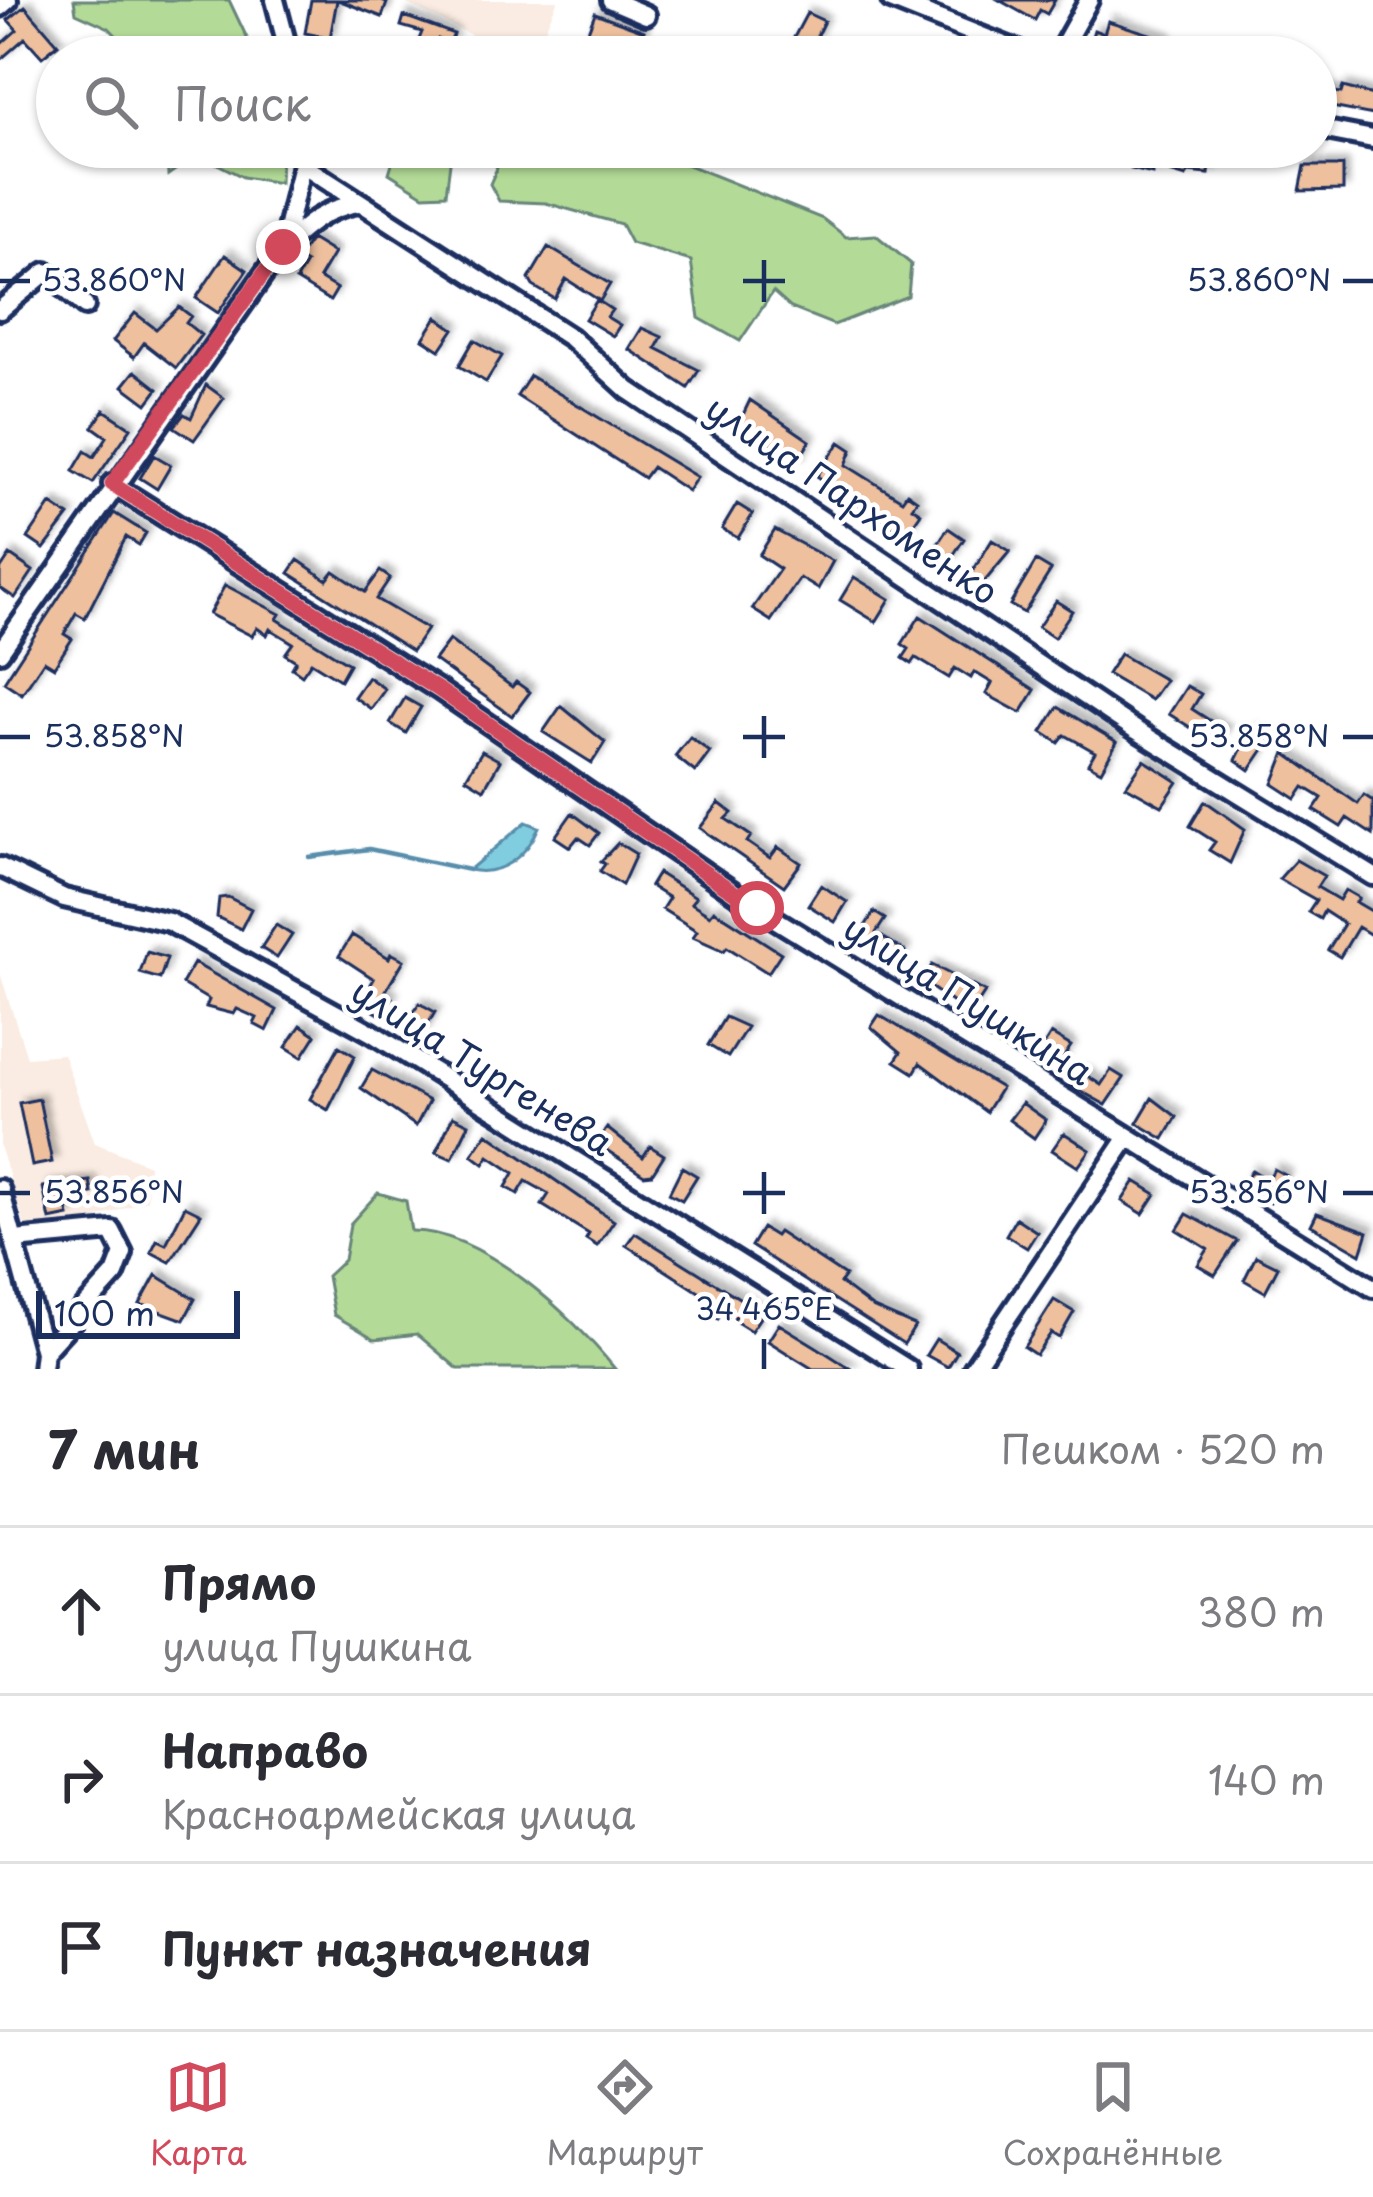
<!DOCTYPE html>
<html lang="ru">
<head>
<meta charset="utf-8">
<style>
	:root { --surface:#fff; --page:#f2f2f3; --text:#2b2b33; --muted:#7c7c81; --line:#e1e1e2; --accent:#d1495b }
	body { margin:0; font-family:"Playpen Sans",sans-serif; background:var(--page); color:var(--text) }
	.scale { position:absolute; left:36px; bottom:30px; width:204px; box-sizing:border-box; padding-left:12px; border:6px solid #1b2f5e; border-top:0; font-size:33px; line-height:42px; white-space:nowrap; color:#1b2f5e; -webkit-text-stroke:9px #fff; paint-order:stroke }
	.stop { position:absolute; width:36px; height:36px; margin:-27px; border:9px solid #d1495b; border-radius:50%; background:#fff }
	.stop.end { background:#d1495b; border-color:#fff; box-shadow:0 3px 12px #0008 }
	.list { margin:0; padding:0; list-style:none }
	h2 { display:flex; justify-content:space-between; align-items:center; height:156px; margin:0; padding:0 48px; font-size:51px }
	h2 small { font-size:39px; font-weight:400; color:var(--muted) }
	.list li { display:grid; grid-template-columns:78px 1fr auto; gap:36px; align-items:center; box-sizing:border-box; height:168px; padding:0 48px; border-top:3px solid var(--line) }
	.list b { display:block; font-size:45px; white-space:nowrap }
	.list p { margin:0; font-size:39px; white-space:nowrap; color:var(--muted) }
	.list em { font-size:39px; font-style:normal; color:var(--muted) }
	.icon { flex:none; width:66px; height:66px; fill:none; stroke:currentColor; stroke-width:2; stroke-linecap:round; stroke-linejoin:round }
	.map { position:relative; flex:none; width:1373px; height:1369px; overflow:hidden }
	.search { position:absolute; background:var(--surface); box-shadow:0 3px 9px #0004; left:36px; right:36px; top:36px; height:132px; display:flex; align-items:center; gap:30px; box-sizing:border-box; padding:0 42px; border-radius:66px; color:var(--muted); font-size:45px }
	.sheet { height:660px; background:var(--surface) }
	nav { display:flex; justify-content:space-around; align-items:center; box-sizing:border-box; height:168px; border-top:3px solid var(--line); background:var(--surface); font-size:33px; color:var(--muted) }
	nav a { display:grid; justify-items:center; gap:6px }
	nav .on { color:var(--accent) }
	.map>svg:first-child { display:block }
</style>
</head>
<body>
<div class="map">
<svg width="1373" height="1369" viewBox="0 0 1373 1369">
	<defs>
		<filter id="shadow"><feDropShadow dx="5.5" dy="-5.5" stdDeviation="3" flood-color="#0004"/></filter>
	</defs>
	<rect width="100%" height="100%" fill="#fff"/>
	<filter id="ink" filterUnits="userSpaceOnUse"><feTurbulence type="fractalNoise" baseFrequency=".00833" numOctaves="2"/><feDisplacementMap in="SourceGraphic" scale="24" xChannelSelector="R" yChannelSelector="G"/><feConvolveMatrix kernelMatrix="1 2 1 2 8 2 1 2 1" color-interpolation-filters="sRGB"/></filter>
	<g filter="url(#ink)">
		<path fill="#faece2" d="M399 0H558L533 56 516 57Z
			M0 973 27 1057 63 1054 95 1143 149 1165 147 1200 95 1219 26 1229 0 1146Z"/>
		<path fill="#b3db97" stroke="#67857a" stroke-width="3" d="M74 0H229L256 57H137L109 28 76 13Z
			M166 147H281L280 183 243 177 198 154 168 175Z
			M397 147H452L446 194 424 195 389 173Z
			M485 147H622L646 156 648 147H675L673 159 823 219 846 237 876 235 911 264 908 296 834 325 791 308 773 292 740 341 699 318 691 261 631 243 621 224 546 203 499 201 490 184 497 168Z
			M378 1193 406 1201 411 1231C482 1230 573 1316 615 1369H458L417 1334 375 1339 334 1315 327 1276 344 1260 350 1224Z"/>
		<path fill="#80cddf" stroke="#588eab" stroke-width="3" d="M526 822 539 827C527 856 501 877 469 870Z"/>
		<g fill="none" stroke-linecap="round" stroke-linejoin="round">
			<path stroke="#588eab" stroke-width="4.5" d="M309 857 369 849 469 870"/>
		</g>
		<path fill="#eec09e" stroke="#1b2f5e" stroke-width="3" filter="url(#shadow)" d="M311 0H337L330 38 305 33Z
			M338 0H379L387 3 382 17Z
			M999 0H1055L1047 14 1040 10 1035 20Z
			M25 6 58 44 42 57 25 38 0 60V45L17 30 8 20Z
			M595 13 644 31 634 57H578Z
			M807 13 824 21 810 50 792 41Z
			M404 16 454 34 449 44 438 39 430 57H412L422 32 401 26Z
			M1108 21 1166 39 1164 46 1194 52V57H1121L1089 46 1094 30 1104 34Z
			M1343 87 1373 95V115L1316 104V89L1341 93Z
			M1136 147H1175L1211 157 1209 174 1188 172 1186 177 1153 167 1152 174 1131 169Z
			M1305 166H1343V190L1300 191Z
			M311 239 334 253 319 278 337 289 330 301 296 280 306 263 297 258Z
			M548 247 610 284 600 301 566 279 555 299 533 286 529 279Z
			M225 255 247 270 218 313 196 298Z
			M597 300 612 310 607 317 620 325 613 336 585 319Z
			M179 307 191 316 186 323 201 335 176 368 144 343 134 357 113 341 135 313 156 329Z
			M437 317 454 329 440 350 423 339Z
			M642 328 662 337 656 348 699 370 688 388 629 349Z
			M474 340 502 356 486 382 459 366Z
			M135 371 158 389 147 404 123 386Z
			M530 376 697 477 688 491 652 467 644 478 517 396Z
			M206 385 224 398 194 440 174 427 184 414 191 418Z
			M750 400 810 441 797 463 739 423Z
			M104 410 131 428 93 483 73 471 85 451 94 457 107 437 93 427Z
			M840 442 852 450 846 465 902 500 907 493 917 500 912 507 921 513 905 536 817 476Z
			M154 455 171 465 157 489 140 478Z
			M51 504 69 516 44 549 28 538Z
			M737 504 753 514 738 538 722 529Z
			M114 513 146 533 139 545 126 537 85 618 76 613 64 634 72 639 54 667 44 661 22 694 4 682Z
			M948 528 964 539 948 563 932 552Z
			M775 530 833 561 818 589 800 578 771 621 752 609 780 569 759 555Z
			M992 540 1010 551 980 587 968 579Z
			M10 555 33 571 15 598 0 588V570Z
			M298 560 327 580 334 571 365 592 380 571 390 578 376 599 427 629 412 651 289 573Z
			M1036 561 1051 570 1024 613 1010 605Z
			M854 577 890 599 876 622 840 600Z
			M225 585 280 614 277 619 349 664 340 680 311 662 302 675 292 668 296 661 285 654 293 643 270 629 267 635 257 628 252 636 209 614Z
			M1056 601 1072 611 1054 638 1038 627Z
			M920 616 1035 690 1021 713 986 694 992 683 974 672 971 678 955 668 949 678 916 658 912 664 903 658 909 649 902 644Z
			M449 640 512 687 516 682 530 692 512 716 434 660Z
			M1120 654 1165 680 1151 700 1107 674Z
			M368 677 385 689 371 709 354 697Z
			M1187 686 1201 694 1192 709 1226 731 1217 744 1169 714Z
			M405 698 421 707 406 733 390 723Z
			M561 706 605 742 592 763 543 732Z
			M1058 707 1117 742 1101 771 1088 764 1095 752 1065 735 1059 743 1042 732Z
			M1251 730 1269 742 1250 770 1236 760Z
			M690 737 710 752 695 772 675 756Z
			M482 751 500 761 484 789 466 778Z
			M1285 753 1358 804 1364 795 1373 801V835L1347 818 1341 827 1314 810 1322 798 1304 787 1296 799 1273 784Z
			M1144 760 1178 782 1162 806 1126 786Z
			M1205 801 1245 829 1230 863 1209 850 1215 842 1190 826Z
			M719 803 732 813 726 819 751 836 747 842 770 858 778 847 801 863 784 886 700 828Z
			M572 813 599 833 590 845 578 837 570 847 555 837Z
			M618 843 636 854 622 885 600 871 605 864 601 861Z
			M1296 860 1324 876 1317 887 1339 900 1345 890 1359 898 1356 902 1373 912V936L1358 927 1340 957 1328 950 1344 924 1324 911 1320 919 1308 912 1316 900 1279 879Z
			M658 873 696 897 691 903 710 915 714 910 781 953 768 973 727 947 724 951 693 937 697 931 662 909 669 898 650 886Z
			M821 885 847 902 835 922 808 905Z
			M228 897 251 909 241 929 217 917 219 898Z
			M874 912 885 919 876 933 905 951 894 967 872 953 876 947 859 936Z
			M276 925 292 935 277 958 261 948Z
			M352 935 389 958 391 953 404 960 384 994 392 998 382 1016 366 1006 370 1000 364 996 374 979 339 956Z
			M147 952 167 958 160 979 140 973Z
			M194 963 277 1010 267 1031 254 1024 257 1018 237 1009 234 1014 206 1007 209 1000 182 984Z
			M932 965 985 992 970 1015 922 981Z
			M419 1003 435 1012 422 1035 406 1026Z
			M879 1015 1001 1088 986 1112 920 1063 914 1073 895 1061 901 1052 871 1027Z
			M725 1017 747 1027 728 1057 708 1045Z
			M301 1025 316 1035 302 1057 286 1047Z
			M1051 1034 1071 1046 1057 1067 1038 1055Z
			M339 1046 355 1056 328 1110 310 1099Z
			M372 1070 429 1101 416 1126 361 1088Z
			M1111 1070 1124 1078 1106 1105 1070 1085 1080 1071 1101 1085Z
			M1152 1098 1177 1117 1164 1139 1137 1123Z
			M39 1099 52 1162 32 1166 19 1103Z
			M1022 1103 1046 1120 1034 1138 1009 1120Z
			M453 1116 469 1124 452 1159 436 1152Z
			M607 1128 643 1157 650 1146 664 1155 652 1174 644 1175 596 1143Z
			M487 1133 614 1221 597 1246 586 1239 589 1234 542 1205 549 1194 526 1181 518 1194 506 1187 514 1173 489 1156 484 1164 472 1155Z
			M1064 1133 1090 1150 1078 1167 1052 1150Z
			M682 1167 697 1176 682 1200 669 1193Z
			M1274 1169 1287 1176 1270 1203 1242 1186 1252 1170 1268 1180Z
			M90 1181 92 1193 65 1199 69 1216 50 1220 43 1187Z
			M1135 1181 1156 1194 1143 1214 1122 1201Z
			M185 1206 201 1214 170 1262 151 1252 157 1240 166 1244Z
			M1317 1213 1368 1232 1361 1254 1311 1225Z
			M1187 1214 1237 1241 1215 1275 1198 1265 1208 1249 1177 1230Z
			M1016 1218 1037 1232 1027 1248 1006 1235Z
			M762 1228 775 1236 778 1232 845 1276 840 1283 872 1307 915 1326 904 1344 751 1246Z
			M635 1233 763 1313 751 1331 722 1313 718 1319 707 1312 713 1301 626 1245Z
			M1256 1256 1278 1267 1265 1292 1244 1280Z
			M156 1275 195 1299 184 1320 140 1304Z
			M1054 1300 1074 1312 1059 1338 1051 1333 1036 1355 1024 1347Z
			M779 1324 815 1346 851 1369H813L787 1353 768 1341Z
			M936 1339 957 1352 948 1367 926 1355Z"/>
		<g fill="none" stroke-linecap="round" stroke-linejoin="round">
			<g stroke="#1b2f5e" stroke-width="26">
				<path id="minor" d="M275 0 290 57
					M611 0 646 15
					M891 0 1034 57
					M0 7 8 0
					M1057 57 1089 0
					M1316 128 1373 139
					M304 166 571 338 628 390 1136 730 1373 876
					M283 247C307 224 325 209 358 203
					M0 310 46 272 85 306
					M112 484 439 690 757 908 1373 1288
					M0 652 283 247 306 147
					M0 867 64 898 169 922 372 1033 908 1369
					M0 1189 44 1352 42 1369
					M15 1240 112 1231 123 1253 115 1274 44 1352
					M973 1369 1128 1137"/>
			</g>
			<use href="#minor" stroke="#fff" stroke-width="16"/>
		</g>
	</g>
	<g fill="none" stroke-linecap="round" stroke-linejoin="round" filter="url(#ink)">
		<path stroke="#d1495b" stroke-width="15" d="M283 247 112 484 439 690 757 908"/>
	</g>
	<path fill="none" stroke="#1b2f5e" stroke-width="4.5" d="M764 260V302M0 281H30M743 281H785M1343 281H1373M764 716V758M0 737H30M743 737H785M1343 737H1373M764 1172V1214M0 1193H30M743 1193H785M1343 1193H1373M764 1339V1369"/>
	<g text-anchor="middle" stroke-width="9" stroke-linejoin="round" paint-order="stroke">
		<g font-size="36" fill="#1b2f5e" stroke="#fff">
			<text transform="translate(852 500) rotate(34)" y="13">улица Пархоменко</text>
			<text transform="translate(968 1000) rotate(32)" y="13">улица Пушкина</text>
			<text transform="translate(482 1067) rotate(32)" y="13">улица Тургенева</text>
		</g>
	</g>
	<g font-size="30" text-anchor="middle" fill="#1b2f5e" stroke="#fff" stroke-width="9" stroke-linejoin="round" paint-order="stroke">
		<text x="114" y="291">53.860°N</text>
		<text x="1259" y="291">53.860°N</text>
		<text x="114" y="747">53.858°N</text>
		<text x="1259" y="747">53.858°N</text>
		<text x="114" y="1203">53.856°N</text>
		<text x="1259" y="1203">53.856°N</text>
		<text x="764" y="1320">34.465°E</text>
	</g>
</svg>
<div class="scale">100 m</div>
<div class="stop" style="left:757px;top:908px"></div>
<div class="stop end" style="left:283px;top:247px"></div>
<div class="search"><svg class="icon" aria-label="search" viewBox="0 0 24 24"><circle cx="10" cy="10" r="6"/><path d="M15 15l6 6"/></svg>Поиск</div>
</div>
<section class="sheet">
<h2>7 мин<small>Пешком · 520 m</small></h2>
<ul class="list">
<li><svg class="icon" aria-label="ahead" viewBox="0 0 24 24"><path d="M12 20V5M6 11l6-6 6 6"/></svg><div><b>Прямо</b><p>улица Пушкина</p></div><em>380 m</em></li>
<li><svg class="icon" aria-label="right" viewBox="0 0 24 24"><path d="M7 20v-9h11M14 6l5 5-5 5"/></svg><div><b>Направо</b><p>Красноармейская улица</p></div><em>140 m</em></li>
<li><svg class="icon" aria-label="arrive" viewBox="0 0 24 24"><path d="M6 21V4h12l-3 4 3 4H6"/></svg><div><b>Пункт назначения</b></div></li>
</ul>
</section>
<nav>
<a class="on"><svg class="icon" aria-label="map" viewBox="0 0 24 24"><path d="M3 6l6-2 6 2 6-2v14l-6 2-6-2-6 2zM9 4v14M15 6v14"/></svg>Карта</a>
<a><svg class="icon" aria-label="directions" viewBox="0 0 24 24"><path d="M12 3l9 9-9 9-9-9zM9 14v-3h6M13 9l2 2-2 2"/></svg>Маршрут</a>
<a><svg class="icon" aria-label="saved" viewBox="0 0 24 24"><path d="M7 4h10v16l-5-4-5 4z"/></svg>Сохранённые</a>
</nav>
</body>
</html>
